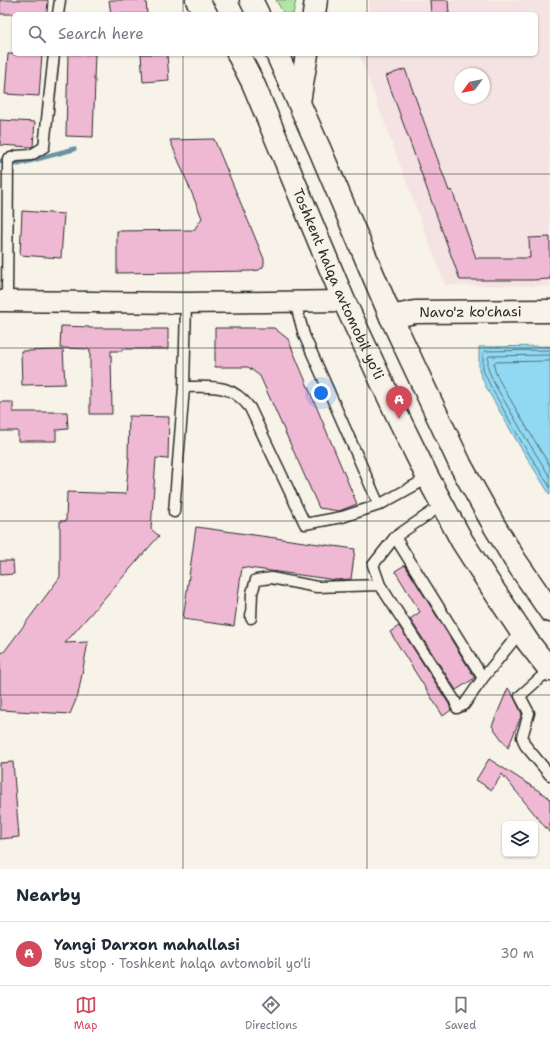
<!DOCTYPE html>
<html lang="en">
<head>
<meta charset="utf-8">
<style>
	:root { --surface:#fff; --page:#f6f6f7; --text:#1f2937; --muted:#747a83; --line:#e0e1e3; --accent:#d1495b }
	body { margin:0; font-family:"Shantell Sans",sans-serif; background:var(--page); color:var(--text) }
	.controls { position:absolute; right:12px; bottom:12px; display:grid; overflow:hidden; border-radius:6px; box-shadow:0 1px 3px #0004 }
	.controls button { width:36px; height:36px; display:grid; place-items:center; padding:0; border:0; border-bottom:1px solid var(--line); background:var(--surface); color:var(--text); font:20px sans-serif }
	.compass { position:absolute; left:454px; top:68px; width:36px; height:36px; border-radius:50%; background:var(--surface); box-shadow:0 1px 3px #0004; rotate:237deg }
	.you { position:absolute; left:321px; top:393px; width:14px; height:14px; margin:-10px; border:3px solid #fff; border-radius:50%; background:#1a73e8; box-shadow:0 0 0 6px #1a73e833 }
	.badge { display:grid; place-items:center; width:26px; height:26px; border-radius:50%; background:var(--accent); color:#fff; font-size:13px; font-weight:700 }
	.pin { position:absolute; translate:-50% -33px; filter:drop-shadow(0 1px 2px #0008) }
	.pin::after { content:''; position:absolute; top:21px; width:14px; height:12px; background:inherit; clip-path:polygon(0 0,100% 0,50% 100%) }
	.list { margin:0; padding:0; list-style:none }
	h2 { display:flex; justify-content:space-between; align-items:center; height:52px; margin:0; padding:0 16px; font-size:17px }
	h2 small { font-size:13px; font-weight:400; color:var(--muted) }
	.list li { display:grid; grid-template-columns:26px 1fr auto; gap:12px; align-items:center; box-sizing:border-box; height:64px; padding:0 16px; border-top:1px solid var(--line) }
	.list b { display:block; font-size:15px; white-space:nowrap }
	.list p { margin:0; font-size:13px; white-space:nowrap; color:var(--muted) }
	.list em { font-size:13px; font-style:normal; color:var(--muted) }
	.icon { flex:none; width:22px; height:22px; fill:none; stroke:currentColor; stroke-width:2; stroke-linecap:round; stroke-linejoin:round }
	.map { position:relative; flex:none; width:550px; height:869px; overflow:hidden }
	.search { position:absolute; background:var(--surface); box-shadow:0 1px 3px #0004; left:12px; right:12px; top:12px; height:44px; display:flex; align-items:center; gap:10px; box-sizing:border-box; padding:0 14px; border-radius:6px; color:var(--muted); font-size:15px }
	.sheet { height:116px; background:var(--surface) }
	nav { display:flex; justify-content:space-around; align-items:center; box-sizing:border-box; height:56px; border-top:1px solid var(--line); background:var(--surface); font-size:11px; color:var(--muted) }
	nav a { display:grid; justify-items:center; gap:2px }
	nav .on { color:var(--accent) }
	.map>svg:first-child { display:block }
</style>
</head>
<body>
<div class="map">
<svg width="550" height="869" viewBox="0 0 550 869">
	<rect width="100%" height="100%" fill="#f7f3e8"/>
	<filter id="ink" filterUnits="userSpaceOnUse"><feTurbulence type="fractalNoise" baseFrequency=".025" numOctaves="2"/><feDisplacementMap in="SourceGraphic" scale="8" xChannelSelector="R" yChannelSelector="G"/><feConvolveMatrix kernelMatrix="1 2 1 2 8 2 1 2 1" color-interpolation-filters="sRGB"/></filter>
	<g filter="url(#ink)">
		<path fill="#f5e2e2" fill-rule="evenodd" d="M370 0H550V286L445 285 360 57 361 54H536V14H367ZM460 74H484V98H460Z"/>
		<path fill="#b1e5a6" stroke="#6e8868" d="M276 0H296L293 14H284Z"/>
		<path fill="#91d9f3" stroke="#6893a3" d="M550 346V495L518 443 487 389 479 371V347Z"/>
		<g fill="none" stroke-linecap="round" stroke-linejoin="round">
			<path stroke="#54717b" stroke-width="1" d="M550 350 484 351 483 353V370L491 387 521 441 550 487
				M550 355 489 356 488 358V369L495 385 526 438 550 477
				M550 361 495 362 494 363C493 373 504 388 509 397 522 420 536 443 550 466"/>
			<path stroke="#6893a3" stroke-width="5" d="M0 161 18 164 74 149"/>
		</g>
		<path fill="#efb9d4" stroke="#2b2b2b" d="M0 0H48L47 14H0Z
			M109 0H146L147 14H111Z
			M430 0H448L449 14H431Z
			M8 54H42L39 96 5 94Z
			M68 54H95L94 80H95L93 137 66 136Z
			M141 54H167L169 80 143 82Z
			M405 69 449 191 452 190 476 258H530L529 238 550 237V279L532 280H460L386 76Z
			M0 120 35 122 33 146 31 147 0 145Z
			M214 139 264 259V264L263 267 259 270 253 271 117 273V231L194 230 202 218 170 140Z
			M22 211 64 214 61 258 20 255Z
			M61 326 89 327V328H122V329H168V349H122V351H111L112 414H90V349L60 348Z
			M215 328H274L288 339 357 504 339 511 319 508 260 376 248 367H215Z
			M63 350 65 384 22 385 21 351Z
			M0 402H13V412H67L68 429 56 430V441H18V431H0Z
			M129 416 169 417 168 459 156 458 151 529 159 536 65 643 88 642 78 695 70 714 0 710V653L4 652 60 577V521H66L67 492 126 494 129 458H128Z
			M196 527 355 549 351 579 336 580 242 567 234 626 183 619Z
			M0 561H13L14 574 0 575Z
			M405 565 475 678 456 690 410 619 420 612 395 571Z
			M399 626 449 704 451 710 443 716 390 632Z
			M508 688 514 697 522 714 508 748 492 726Z
			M489 759 547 796 550 799V833L502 774 492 790 476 780Z
			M13 762 19 837 0 839V763Z"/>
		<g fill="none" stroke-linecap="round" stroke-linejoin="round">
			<g stroke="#2b2b2b" stroke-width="13">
				<path id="lane" d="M58 14 60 0
					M7 301 8 159 17 156 31 155 44 147 54 54
					M295 302 304 335 379 505
					M184 387C213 387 231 383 250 408L305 524 342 517 379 505 428 478
					M442 505 395 537 373 565 380 585 455 701 457 708 464 705 483 678 521 631
					M174 512 184 387 186 303
					M395 537 483 678
					M251 618 252 593 256 580 271 578 317 587 380 585
					M549 670 520 696 529 713 522 737 525 745 550 775"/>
			</g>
			<g stroke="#2b2b2b" stroke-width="23">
				<path id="street" d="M0 301 186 303 344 301"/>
			</g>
			<g stroke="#2b2b2b" stroke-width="25">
				<g id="secondary">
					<path id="s1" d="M391 317 415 312 550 311"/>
				</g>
			</g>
			<g stroke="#2b2b2b" stroke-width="25">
				<g id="highway">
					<path d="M197 0 206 14"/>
					<path d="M251 0 258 14"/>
					<path d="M314 14 316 0"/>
					<path id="s2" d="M238 54 253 83 344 301 399 419 428 478 462 541 485 577 528 642 550 670"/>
					<path d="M277 54 320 150 391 317 461 466 495 527 515 560 550 611"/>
					<path d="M299 102 307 54"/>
				</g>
			</g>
			<use href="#lane" stroke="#f7f3e8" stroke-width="10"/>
			<use href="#street" stroke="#f7f3e8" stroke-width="20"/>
			<use href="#secondary" stroke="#f7f3e8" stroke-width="22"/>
			<use href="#highway" stroke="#f7f3e8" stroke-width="22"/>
		</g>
	</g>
	<path fill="none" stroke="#2b2b2b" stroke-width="1" stroke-opacity="0.55" d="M183 0V14M367 0V14M183 54V869M367 54V869M0 174H550M0 348H550M0 521H550M0 695H550"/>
	<g text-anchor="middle" stroke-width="3" stroke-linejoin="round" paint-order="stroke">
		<g font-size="14" fill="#2b2b2b" stroke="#f7f3e8">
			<text dy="5" stroke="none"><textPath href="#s2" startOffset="251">Toshkent halqa avtomobil yo'li</textPath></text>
			<text dy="5" stroke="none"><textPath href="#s1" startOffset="80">Navo'z ko'chasi</textPath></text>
		</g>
	</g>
</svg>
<div class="controls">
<button><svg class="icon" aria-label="layers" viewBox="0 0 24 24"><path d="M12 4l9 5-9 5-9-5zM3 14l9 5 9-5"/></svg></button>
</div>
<svg class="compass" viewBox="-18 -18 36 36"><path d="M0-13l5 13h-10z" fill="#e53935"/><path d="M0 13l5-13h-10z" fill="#747a83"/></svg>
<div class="you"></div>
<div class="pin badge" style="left:399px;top:419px">A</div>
<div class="search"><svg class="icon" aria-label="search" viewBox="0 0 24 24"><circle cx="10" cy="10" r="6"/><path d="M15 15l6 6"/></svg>Search here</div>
</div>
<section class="sheet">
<h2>Nearby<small></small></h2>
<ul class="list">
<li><span class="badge">A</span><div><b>Yangi Darxon mahallasi</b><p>Bus stop · Toshkent halqa avtomobil yo'li</p></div><em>30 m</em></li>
</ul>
</section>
<nav>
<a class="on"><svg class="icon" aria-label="map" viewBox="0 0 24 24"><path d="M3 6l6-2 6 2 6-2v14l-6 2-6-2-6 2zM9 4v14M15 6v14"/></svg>Map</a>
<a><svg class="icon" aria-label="directions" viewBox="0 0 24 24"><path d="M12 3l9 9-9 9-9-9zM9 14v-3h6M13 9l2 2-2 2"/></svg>Directions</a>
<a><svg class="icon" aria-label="saved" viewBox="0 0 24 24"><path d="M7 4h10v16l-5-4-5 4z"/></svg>Saved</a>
</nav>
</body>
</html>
